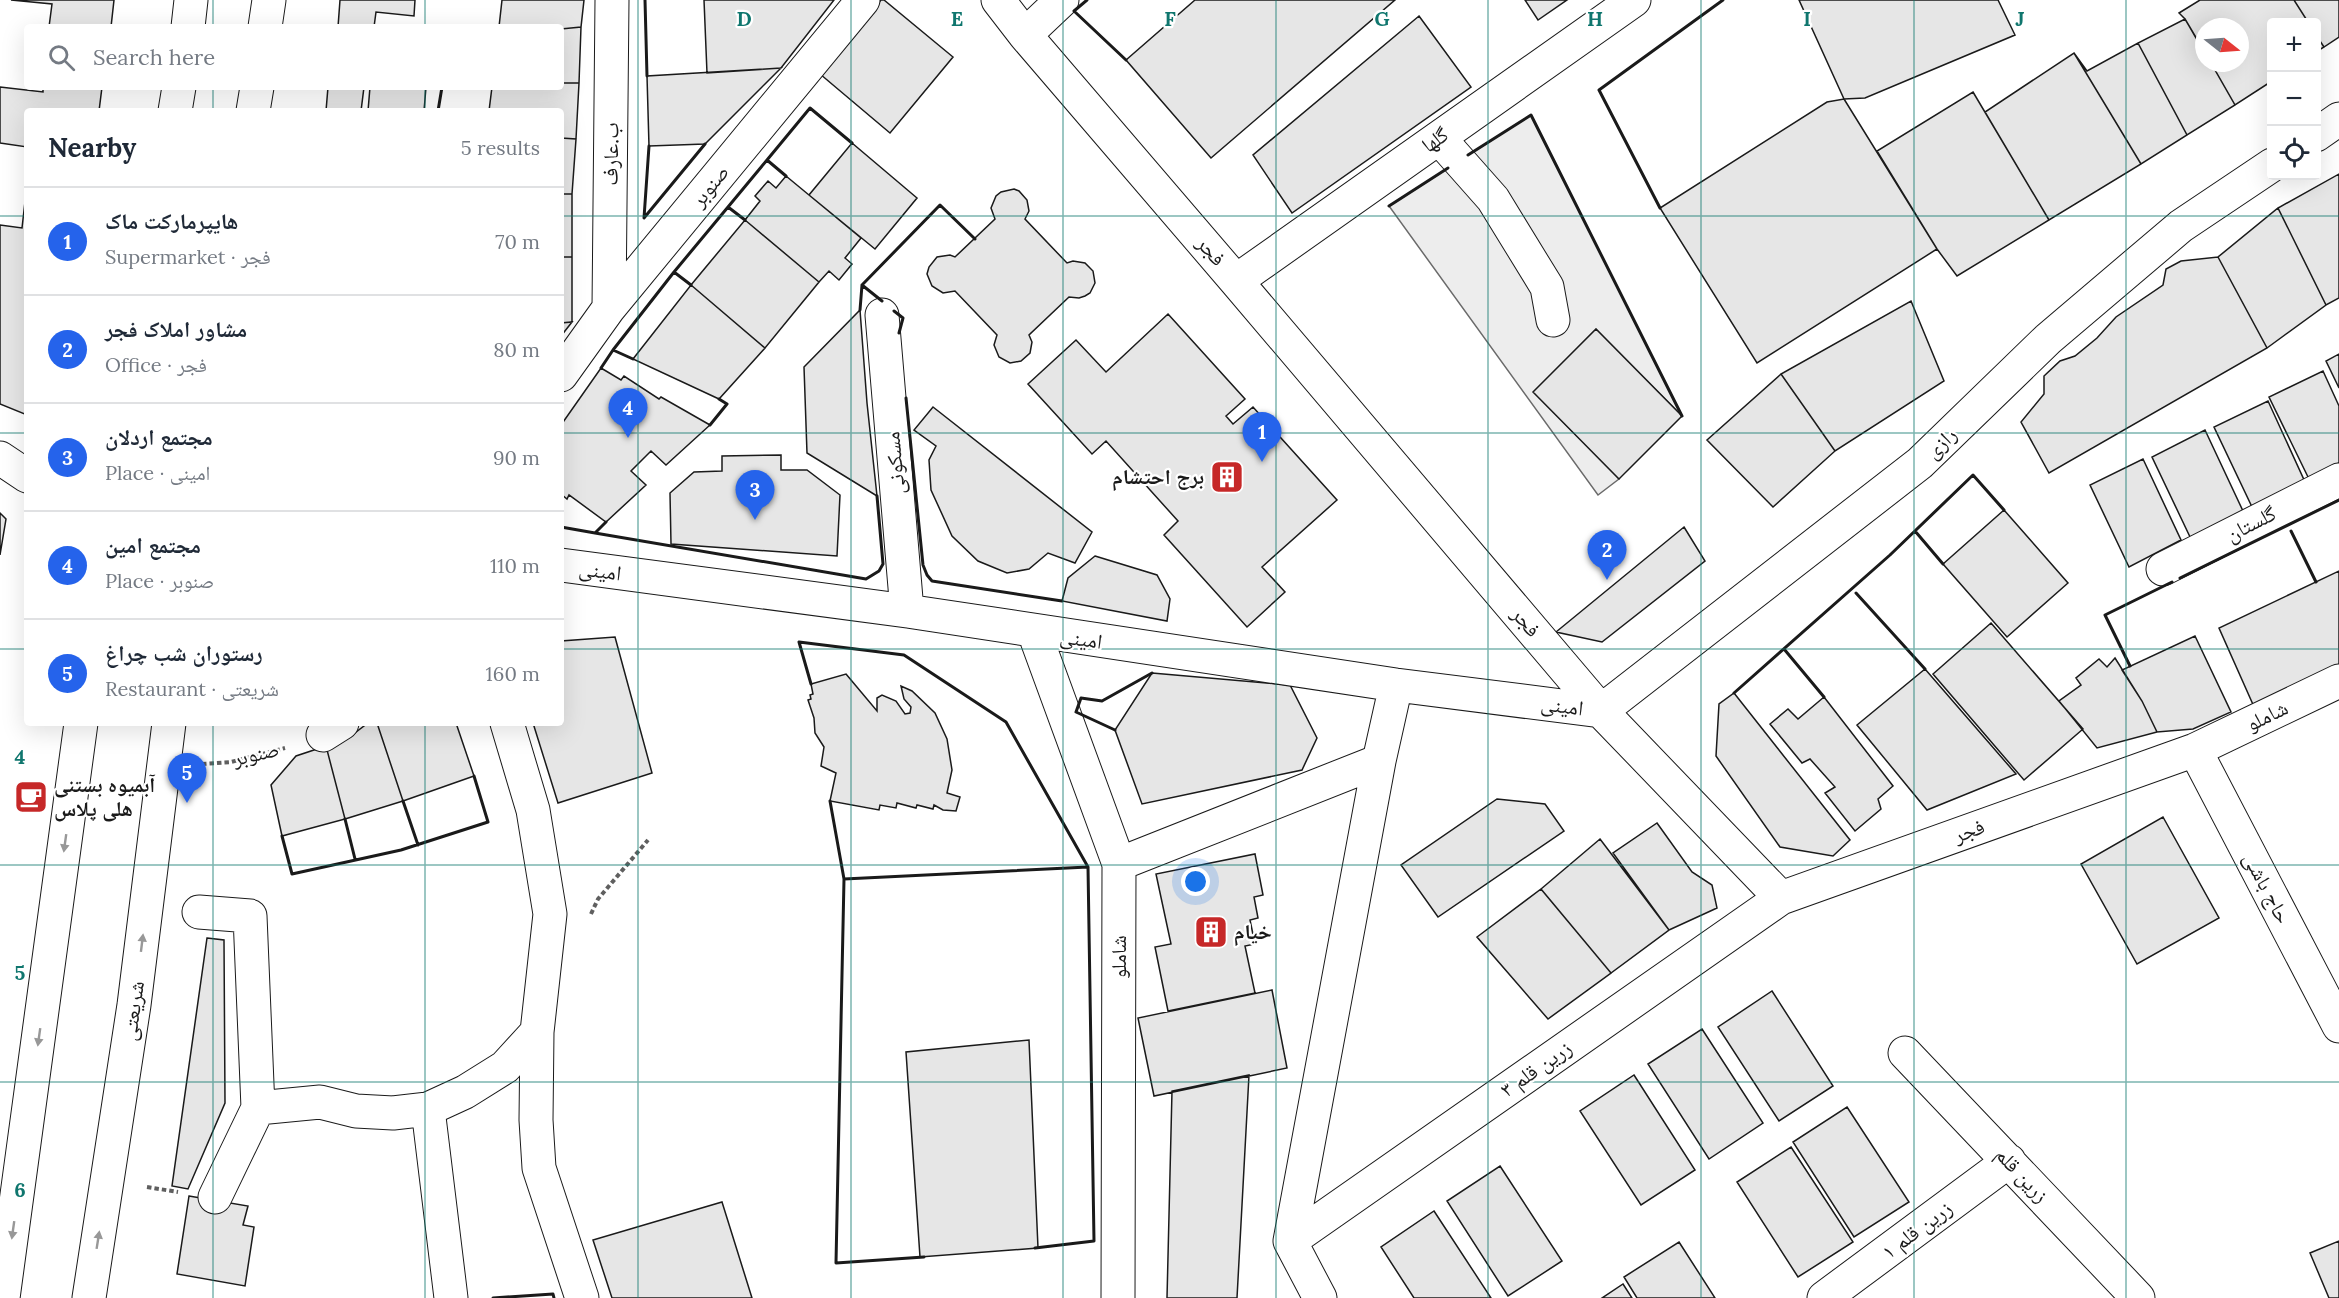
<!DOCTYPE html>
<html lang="en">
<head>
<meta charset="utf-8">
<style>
	:root { --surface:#fff; --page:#f6f6f7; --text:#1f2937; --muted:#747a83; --line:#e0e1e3; --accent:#2563eb }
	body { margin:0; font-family:Lora,"Noto Naskh Arabic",serif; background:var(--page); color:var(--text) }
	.controls { position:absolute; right:18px; top:18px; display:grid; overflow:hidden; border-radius:6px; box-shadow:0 6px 24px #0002 }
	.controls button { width:54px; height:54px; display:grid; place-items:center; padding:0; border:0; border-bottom:2px solid var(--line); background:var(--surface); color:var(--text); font:30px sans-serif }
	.compass { position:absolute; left:2195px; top:18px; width:54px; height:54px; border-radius:50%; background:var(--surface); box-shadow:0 6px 24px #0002; rotate:107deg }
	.you { position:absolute; left:1196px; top:882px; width:21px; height:21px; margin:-15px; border:4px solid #fff; border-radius:50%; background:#1a73e8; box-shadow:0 0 0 9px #1a73e833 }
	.badge { display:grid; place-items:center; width:39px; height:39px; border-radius:50%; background:var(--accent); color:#fff; font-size:20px; font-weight:700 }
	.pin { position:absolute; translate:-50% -50px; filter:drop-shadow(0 2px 3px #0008) }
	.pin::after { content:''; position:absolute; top:32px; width:21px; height:18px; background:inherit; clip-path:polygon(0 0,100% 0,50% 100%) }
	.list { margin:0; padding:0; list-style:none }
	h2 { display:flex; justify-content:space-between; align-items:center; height:78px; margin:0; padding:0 24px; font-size:26px }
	h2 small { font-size:20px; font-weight:400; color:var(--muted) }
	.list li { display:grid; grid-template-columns:39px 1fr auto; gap:18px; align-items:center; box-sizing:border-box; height:108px; padding:0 24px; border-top:2px solid var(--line) }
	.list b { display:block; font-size:22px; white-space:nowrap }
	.list p { margin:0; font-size:20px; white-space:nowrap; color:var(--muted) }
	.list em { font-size:20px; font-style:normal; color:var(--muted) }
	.icon { flex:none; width:33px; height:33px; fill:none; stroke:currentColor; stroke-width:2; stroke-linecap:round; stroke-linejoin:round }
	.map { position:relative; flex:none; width:2339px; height:1298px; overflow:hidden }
	.search { position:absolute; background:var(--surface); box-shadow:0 6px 24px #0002; left:24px; top:24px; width:540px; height:66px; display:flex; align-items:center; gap:15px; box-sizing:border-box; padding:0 21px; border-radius:6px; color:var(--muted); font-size:22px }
	.panel { position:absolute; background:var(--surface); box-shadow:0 6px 24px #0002; left:24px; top:108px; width:540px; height:618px; border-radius:6px }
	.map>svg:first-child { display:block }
</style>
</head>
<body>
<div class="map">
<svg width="2339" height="1298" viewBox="0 0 2339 1298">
	<rect width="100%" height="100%" fill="#fff"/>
	<path fill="#ededed" stroke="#6a6a6a" stroke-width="1.5" d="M1531 115 1682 416 1596 329 1534 392 1619 479 1598 495 1389 206Z"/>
	<path fill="#e6e6e6" stroke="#1a1a1a" stroke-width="1.5" d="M11 0H114L111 27H49L52 4Z
		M340 0H415L414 16 376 12 374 27H338Z
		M502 0H584L581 27 561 29V27H499Z
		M704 0H834L781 68 707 73Z
		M881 0H884L953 57 890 133 820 74Z
		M1195 0H1395L1211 158 1126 60Z
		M1525 0H1567L1538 20Z
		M1799 0H1998L2015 35 1865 98 1844 99Z
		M2200 0H2294L2308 22H2272V81L2235 105 2211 63H2240V27H2204V52L2185 19 2179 13Z
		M2294 0H2339V37L2324 47 2316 35V22H2308Z
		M1419 16 1471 87 1292 213 1253 155Z
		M2185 19 2204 51V63H2211L2235 105 2187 135 2138 43Z
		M581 27 579 83H561V29Z
		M2316 35 2324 47 2316 52Z
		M2138 43 2187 135 2141 164 2074 53 2087 71Z
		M2074 53 2141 164 2049 220 1985 112Z
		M781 68 705 144 649 146 647 76Z
		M561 83H579L576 139 561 138V111H489L492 87H561Z
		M0 87 43 92V87H102L99 111H27V147L0 143Z
		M328 87H364L361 111H326Z
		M370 87H426L424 111H368Z
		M1973 92 2049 220 1957 276 1937 249 1877 151Z
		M1844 99 1937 249 1757 363 1660 208 1827 102Z
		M561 138 576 139 572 194H561Z
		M852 143 917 198 875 249 809 195Z
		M2339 174V298L2326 305 2278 208Z
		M786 176 861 238 845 258 852 264 839 280 829 271 819 282 745 220 760 201 755 196 768 181 776 188Z
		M27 184V415L0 404V225L22 228Z
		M1014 189 1019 191 1027 200 1029 211 1025 219 1067 263 1073 261 1085 263 1093 271 1095 283 1090 293 1085 296 1079 298 1069 297 1029 335 1032 342 1030 353 1021 361 1010 363 999 357 994 345 997 335 955 291 943 293 932 286 927 274 929 267 937 257 950 255 955 257 995 219 991 208 996 196 1001 192Z
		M561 194H572V257H561Z
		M2278 208 2326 305 2267 348 2218 257Z
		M745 220 819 282 765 348 691 285Z
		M561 257H572V322L561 323Z
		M2218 257 2267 348 2049 473 2021 422 2044 394V376L2060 361 2075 356 2097 338 2116 317 2163 285 2166 269 2181 261Z
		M691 285 765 348 719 399 633 359Z
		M1911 301 1944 381 1835 451 1781 374Z
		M860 310 867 403 877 496 807 453 804 367Z
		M1168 314 1245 399 1226 416 1233 424 1253 407 1337 500 1262 567 1285 592 1247 627 1164 535 1178 521 1106 441 1092 454 1028 384 1076 340 1106 372Z
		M572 322 561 336V323Z
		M1596 329 1682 416 1619 479 1533 392Z
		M2339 354V388L2326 361Z
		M601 368 621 380 624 376 659 399 661 397 710 425 666 465 651 451 631 471 646 485 606 522 569 495 567 499 561 494V425Z
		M2323 371 2339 406V463L2309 479 2269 397Z
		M1781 374 1835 451 1773 507 1707 440Z
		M2268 401 2305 482 2253 509 2214 427Z
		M933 407 1092 532 1075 563 1048 553 1029 569 1007 573 978 561 952 536 931 490 929 460 936 446 914 430Z
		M2205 430 2243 511 2191 539 2152 457Z
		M781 455V470H807L840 495 837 556 671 544 670 493 694 472 722 471V456Z
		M2143 459 2181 540 2129 567 2090 485Z
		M2004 510 2068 583 2007 637 1943 564Z
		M0 513 6 519 0 555Z
		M1684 527 1705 561 1602 642 1556 632Z
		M1095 556 1157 575 1170 599 1167 621 1062 601 1068 578Z
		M2339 571V667L2255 709 2219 628Z
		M1991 623 2083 729 2024 780 1933 674Z
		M2195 636 2231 712 2193 729 2157 732 2142 701 2122 670Z
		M615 637 652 773 558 803 533 723H561V641Z
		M2115 658 2142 701 2157 732 2097 748 2059 701 2081 685 2076 678 2099 659 2107 667Z
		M1925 669 2016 774 1927 810 1857 725Z
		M1152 673 1290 685 1317 738 1302 770 1142 804 1115 730Z
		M846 674 877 711V698L882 695 896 701 905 714 910 713 911 707 904 699 901 686 912 691 935 713 947 739 952 770 947 793 960 797 956 811 943 810 934 805 933 809 917 805 916 808 897 803 896 808 880 805 879 810 830 801 836 773 821 766 824 747 815 733 814 718 808 700 811 699 810 695 813 694 811 684Z
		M1734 693 1850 840 1833 856 1780 847 1716 756 1719 704Z
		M1824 697 1893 786 1878 799 1881 809 1855 831 1825 793 1835 787 1810 759 1802 763 1770 724 1788 709 1798 719Z
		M368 723H377L403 801 345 819 326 746 352 735Z
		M377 723H456L474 776 403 801Z
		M326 746 345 819 282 836 271 785 296 756Z
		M1497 799 1545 804 1564 831 1438 917 1401 865Z
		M2163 817 2219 918 2137 964 2081 864Z
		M1657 823 1692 872 1712 885 1717 908 1669 930 1613 853Z
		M1600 839 1669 930 1611 973 1541 889Z
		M1255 854 1263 895 1254 897 1258 918 1250 920 1255 944 1245 946 1255 993 1168 1011 1155 947 1171 944 1156 874Z
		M1541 889 1611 973 1548 1019 1477 937Z
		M207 938 224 940 225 1103 188 1189 172 1186Z
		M1272 990 1287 1068 1154 1096 1138 1018Z
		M1772 991 1833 1086 1779 1121 1718 1027Z
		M1702 1029 1763 1123 1709 1159 1648 1064Z
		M1029 1040 1038 1248 920 1257 906 1052Z
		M1249 1075 1237 1298H1167L1172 1091Z
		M1634 1075 1695 1170 1641 1205 1580 1111Z
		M1847 1107 1909 1202 1854 1237 1793 1142Z
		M1791 1147 1853 1242 1798 1277 1737 1182Z
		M1500 1166 1562 1261 1508 1296 1447 1201Z
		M189 1196 248 1206 243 1225 254 1227 245 1286 177 1274Z
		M722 1202 752 1298H612L593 1240Z
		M1434 1211 1491 1298H1414L1381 1247Z
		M2339 1241V1298H2329L2310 1253Z
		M1679 1242 1715 1298H1637L1624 1277Z
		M1623 1284 1632 1298H1602Z"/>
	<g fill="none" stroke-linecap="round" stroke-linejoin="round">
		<g stroke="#1a1a1a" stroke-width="35">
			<path id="minor" d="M998 0 1025 35 1236 281 1601 711 1781 898 2195 750 2339 681
				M1025 35 1062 0
				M2316 135 2339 119
				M1439 138 1493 199 1547 287 1553 320
				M1236 281 1634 0
				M609 308 612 0
				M882 315 907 611
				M561 375 609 308 863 0
				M0 458 27 476
				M561 565 907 611 1396 685 1601 711 1920 463 2048 339 2181 226 2272 165
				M2163 569 2339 480
				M1034 632 1119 864 1118 1298
				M507 723 533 810 550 914 537 1032 536 1120 539 1168 582 1298
				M323 735 342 723
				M2195 750 2339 1026
				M1119 864 1379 761
				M199 912 250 916 258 1108 320 1102 356 1111 393 1113 428 1109 465 1092 505 1067 537 1032
				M1905 1053 2138 1298
				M428 1109 451 1298
				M215 1197 258 1108
				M1290 1241 1781 898
				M1290 1241 1379 761 1396 685
				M1290 1241 1320 1298
				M1824 1298 2009 1161"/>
		</g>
		<g stroke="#1a1a1a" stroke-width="35">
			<path id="major" d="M188 27 191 0
				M265 27 269 0
				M175 111 179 87
				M253 111 257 87
				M3 1298 81 723
				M89 1298 134 1005 169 723"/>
		</g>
		<path stroke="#5f5f5f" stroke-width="4" stroke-dasharray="4.5 3" stroke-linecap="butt" d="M202 764 231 762 285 748
			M591 914 598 899 648 840
			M147 1187 178 1192"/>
		<use href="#minor" stroke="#fff" stroke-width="33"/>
		<use href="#major" stroke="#fff" stroke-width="33"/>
		<path stroke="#1a1a1a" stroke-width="3" d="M645 0 647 76
			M1087 0 1074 11 1126 60
			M438 111 442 87
			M649 146 644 218 705 144
			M1468 155 1531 115 1682 416
			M786 176 767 160 810 108 852 143
			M1389 206 1448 168
			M1660 208 1599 90 1723 0
			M745 220 728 207 767 160
			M691 285 674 272 728 207
			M862 285 940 205 975 239
			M860 310 862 285 882 301
			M894 311 903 318 899 333
			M633 359 613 350 674 272
			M601 368 613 350
			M906 398 923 565 927 575 932 581 1062 601
			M710 425 727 404 719 399
			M561 527 595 533 606 522
			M1915 531 1943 564
			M2291 531 2316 582
			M595 533 866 579 879 571 883 564 877 496
			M2180 578 2339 500
			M1856 593 1925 669
			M1784 649 1824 697
			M2130 666 2105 615 2172 582
			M811 684 799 642 904 655 1006 722 1088 867
			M1734 693 1890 555 1973 475 2004 510
			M1115 730 1076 712 1081 698 1102 701 1152 673
			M403 801 418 845
			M830 801 844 879 836 1263 924 1257
			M345 819 355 859
			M282 836 292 874 401 850 488 822 474 776
			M844 879 1088 867 1094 1241 1035 1248
			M493 1298 553 1294 554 1298"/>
	</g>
	<defs><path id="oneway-solid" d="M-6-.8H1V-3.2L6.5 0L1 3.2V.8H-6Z" transform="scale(1.5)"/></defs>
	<g fill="#989898">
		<use href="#oneway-solid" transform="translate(65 843) rotate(98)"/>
		<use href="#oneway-solid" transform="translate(142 943) rotate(-83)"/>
		<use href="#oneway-solid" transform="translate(39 1037) rotate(98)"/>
		<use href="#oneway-solid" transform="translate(13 1230) rotate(98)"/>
		<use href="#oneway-solid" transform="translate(98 1240) rotate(-81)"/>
	</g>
	<path fill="none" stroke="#0f766e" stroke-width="1.5" stroke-opacity="0.55" d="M213 0V27M425 0V27M638 0V1298M851 0V1298M1063 0V1298M1276 0V1298M1488 0V1298M1701 0V1298M1914 0V1298M2126 0V1298M213 87V111M425 87V111M0 216H27M561 216H2339M0 433H27M561 433H2339M0 649H27M561 649H2339M213 723V1298M425 723V1298M0 865H2339M0 1082H2339"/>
	<defs>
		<g id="building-square" transform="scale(1.725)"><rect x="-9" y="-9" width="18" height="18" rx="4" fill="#c62828" stroke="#fff"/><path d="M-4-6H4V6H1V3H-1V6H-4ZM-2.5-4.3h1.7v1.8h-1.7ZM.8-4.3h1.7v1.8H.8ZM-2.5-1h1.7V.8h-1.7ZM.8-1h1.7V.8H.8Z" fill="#fff"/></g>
		<g id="cafe-square" transform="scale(1.725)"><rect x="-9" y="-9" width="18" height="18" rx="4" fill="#c62828" stroke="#fff"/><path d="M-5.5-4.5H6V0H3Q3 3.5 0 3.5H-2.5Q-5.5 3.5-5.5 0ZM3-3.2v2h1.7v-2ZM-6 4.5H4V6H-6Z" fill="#fff"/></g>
	</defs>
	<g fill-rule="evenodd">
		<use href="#building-square" x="1227" y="477"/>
		<use href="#cafe-square" x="31" y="797"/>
		<use href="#building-square" x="1211" y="932"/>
	</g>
	<g text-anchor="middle" stroke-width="4.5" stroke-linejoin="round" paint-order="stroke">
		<g font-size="21" fill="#1a1a1a" stroke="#fff">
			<text transform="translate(1435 140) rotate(-35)" y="7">گلها</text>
			<text transform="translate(611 154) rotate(-89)" y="7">ب.عارف</text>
			<text transform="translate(710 186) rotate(-51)" y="7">صنوبر</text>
			<text transform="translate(1211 251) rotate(49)" y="7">فجر</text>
			<text transform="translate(1941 443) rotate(-44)" y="7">رازی</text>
			<text transform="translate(895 463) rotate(-95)" y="7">مسکونی</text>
			<text transform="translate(2251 524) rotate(-27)" y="7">گلستان</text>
			<text transform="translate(600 571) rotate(7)" y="7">امینی</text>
			<text transform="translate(1526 622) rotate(50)" y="7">فجر</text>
			<text transform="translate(1081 639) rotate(8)" y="7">امینی</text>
			<text transform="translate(1562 706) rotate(7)" y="7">امینی</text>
			<text transform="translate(2267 716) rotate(-26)" y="7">شاملو</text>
			<text transform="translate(256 754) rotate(-13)" y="7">صنوبر</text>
			<text transform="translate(1969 831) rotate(-20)" y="7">فجر</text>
			<text transform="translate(2267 888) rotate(62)" y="7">حاج باشی</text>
			<text transform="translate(1119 957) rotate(-90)" y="7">شاملو</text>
			<text transform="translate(133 1011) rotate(-82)" y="7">شریعتی</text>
			<text transform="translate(1536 1069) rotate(-35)" y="7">زرین قلم ۳</text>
			<text transform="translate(2022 1175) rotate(47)" y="7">زرین قلم</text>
			<text transform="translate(1917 1230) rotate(-37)" y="7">زرین قلم ۱</text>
		</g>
		<g font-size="21" font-weight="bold" fill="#1a1a1a" stroke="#fff" text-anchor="start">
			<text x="1204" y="484" text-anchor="end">برج احتشام</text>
			<text x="54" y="792">آبمیوه بستنی<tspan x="54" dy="24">هلی پلاس</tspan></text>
			<text x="1234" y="939">خیام</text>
		</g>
	</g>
	<g font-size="20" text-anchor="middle" font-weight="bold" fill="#0f766e" stroke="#fff" stroke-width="4.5" stroke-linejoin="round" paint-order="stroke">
		<text x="744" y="26">D</text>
		<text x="957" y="26">E</text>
		<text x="1170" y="26">F</text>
		<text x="1382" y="26">G</text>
		<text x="1595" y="26">H</text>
		<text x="1807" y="26">I</text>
		<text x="2020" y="26">J</text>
		<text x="20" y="764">4</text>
		<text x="20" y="980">5</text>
		<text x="20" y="1197">6</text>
	</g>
</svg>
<div class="controls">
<button>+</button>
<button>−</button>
<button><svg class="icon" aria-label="locate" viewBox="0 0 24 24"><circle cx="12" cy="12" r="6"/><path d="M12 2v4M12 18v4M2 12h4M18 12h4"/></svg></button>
</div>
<svg class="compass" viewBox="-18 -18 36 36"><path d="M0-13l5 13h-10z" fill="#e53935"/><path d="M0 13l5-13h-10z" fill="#747a83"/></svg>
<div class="you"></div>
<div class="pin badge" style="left:1262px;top:462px">1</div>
<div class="pin badge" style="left:1607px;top:580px">2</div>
<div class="pin badge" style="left:755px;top:520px">3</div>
<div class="pin badge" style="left:628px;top:438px">4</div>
<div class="pin badge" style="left:187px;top:803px">5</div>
<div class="search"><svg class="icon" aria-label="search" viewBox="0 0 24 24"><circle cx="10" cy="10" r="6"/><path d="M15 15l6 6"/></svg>Search here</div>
<section class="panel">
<h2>Nearby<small>5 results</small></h2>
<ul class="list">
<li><span class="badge">1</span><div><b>هایپرمارکت ماک</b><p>Supermarket · فجر</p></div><em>70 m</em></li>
<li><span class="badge">2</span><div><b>مشاور املاک فجر</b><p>Office · فجر</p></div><em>80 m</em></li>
<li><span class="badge">3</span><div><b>مجتمع اردلان</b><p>Place · امینی</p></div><em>90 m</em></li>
<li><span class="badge">4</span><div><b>مجتمع امین</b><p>Place · صنوبر</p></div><em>110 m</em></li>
<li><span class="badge">5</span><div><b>رستوران شب چراغ</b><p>Restaurant · شریعتی</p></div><em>160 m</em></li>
</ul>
</section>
</div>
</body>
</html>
